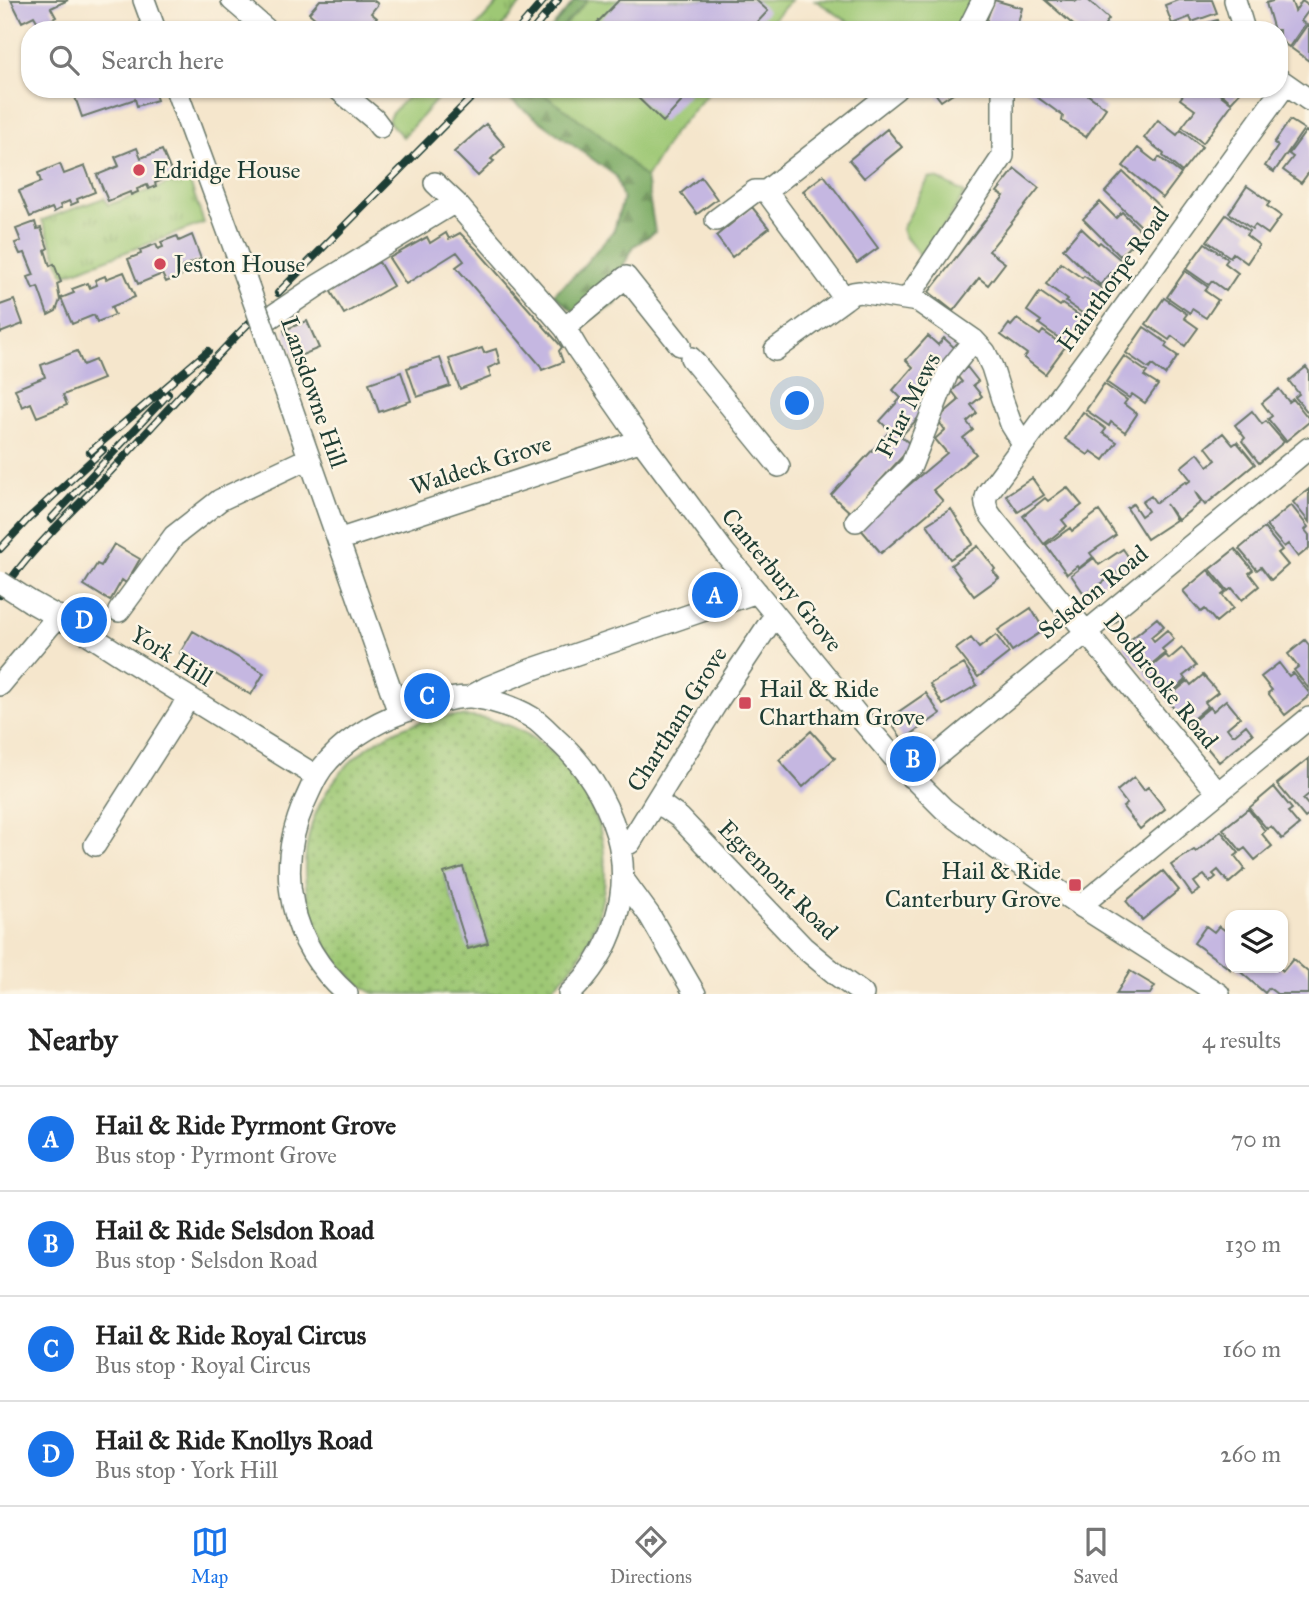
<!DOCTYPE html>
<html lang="en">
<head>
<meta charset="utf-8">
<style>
	:root { --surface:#fff; --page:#f2f2f2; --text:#222; --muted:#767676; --line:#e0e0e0; --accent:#1a73e8 }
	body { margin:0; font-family:"IM FELL Great Primer",serif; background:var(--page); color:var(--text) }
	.controls { position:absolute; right:21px; bottom:21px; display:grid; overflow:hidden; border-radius:14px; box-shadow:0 2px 5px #0004 }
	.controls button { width:63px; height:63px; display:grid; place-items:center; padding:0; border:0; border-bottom:2px solid var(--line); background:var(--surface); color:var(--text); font:35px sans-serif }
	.you { position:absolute; left:798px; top:404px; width:24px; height:24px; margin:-18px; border:5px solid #fff; border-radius:50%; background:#1a73e8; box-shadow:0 0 0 10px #1a73e833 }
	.badge { display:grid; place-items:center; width:46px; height:46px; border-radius:50%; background:var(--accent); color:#fff; font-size:23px; font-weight:700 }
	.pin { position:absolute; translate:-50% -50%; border:4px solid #fff; box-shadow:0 2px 7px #0006 }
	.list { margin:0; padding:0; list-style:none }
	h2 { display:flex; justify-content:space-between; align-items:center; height:91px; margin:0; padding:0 28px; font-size:30px }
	h2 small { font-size:23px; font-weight:400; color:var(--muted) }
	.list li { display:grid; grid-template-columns:46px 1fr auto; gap:21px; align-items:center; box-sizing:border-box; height:105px; padding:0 28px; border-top:2px solid var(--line) }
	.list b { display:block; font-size:26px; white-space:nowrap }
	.list p { margin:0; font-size:23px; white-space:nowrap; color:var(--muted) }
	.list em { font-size:23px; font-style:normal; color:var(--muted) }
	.icon { flex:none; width:38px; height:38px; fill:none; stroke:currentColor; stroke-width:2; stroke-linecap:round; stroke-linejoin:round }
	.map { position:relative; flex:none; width:1309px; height:994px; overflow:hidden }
	.search { position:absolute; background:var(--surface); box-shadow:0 2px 5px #0004; left:21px; right:21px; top:21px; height:77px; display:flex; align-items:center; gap:18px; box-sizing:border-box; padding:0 24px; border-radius:28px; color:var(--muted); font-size:26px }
	.sheet { height:511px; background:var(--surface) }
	nav { display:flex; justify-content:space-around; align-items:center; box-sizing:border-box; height:98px; border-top:2px solid var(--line); background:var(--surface); font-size:19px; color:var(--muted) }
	nav a { display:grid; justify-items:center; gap:4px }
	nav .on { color:var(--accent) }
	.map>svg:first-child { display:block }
</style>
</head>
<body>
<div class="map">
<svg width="1309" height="994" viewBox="0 0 1309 994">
	<defs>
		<pattern id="grass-tufts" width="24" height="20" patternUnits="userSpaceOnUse" patternTransform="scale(1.75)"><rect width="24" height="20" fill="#9ec874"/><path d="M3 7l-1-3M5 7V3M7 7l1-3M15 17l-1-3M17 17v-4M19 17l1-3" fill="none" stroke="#80a460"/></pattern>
		<pattern id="forest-firs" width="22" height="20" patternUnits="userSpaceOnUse" patternTransform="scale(1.75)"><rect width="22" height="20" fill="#7eac66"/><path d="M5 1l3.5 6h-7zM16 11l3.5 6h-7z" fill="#678d55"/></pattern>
		<pattern id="garden-dots" width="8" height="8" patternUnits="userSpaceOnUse" patternTransform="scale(1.75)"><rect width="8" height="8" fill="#9ec874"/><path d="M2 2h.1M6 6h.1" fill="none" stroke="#80a460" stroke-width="1.8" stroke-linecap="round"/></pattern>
	</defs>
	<rect width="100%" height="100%" fill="#fcf5e5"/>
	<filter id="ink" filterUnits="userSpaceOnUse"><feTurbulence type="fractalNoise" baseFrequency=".0143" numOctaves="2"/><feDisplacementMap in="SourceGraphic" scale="14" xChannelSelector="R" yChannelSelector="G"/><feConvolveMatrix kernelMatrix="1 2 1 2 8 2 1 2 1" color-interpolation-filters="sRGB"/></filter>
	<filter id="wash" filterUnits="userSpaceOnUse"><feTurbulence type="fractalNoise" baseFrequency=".00686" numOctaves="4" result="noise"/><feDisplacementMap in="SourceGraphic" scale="28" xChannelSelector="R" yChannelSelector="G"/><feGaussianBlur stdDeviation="1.57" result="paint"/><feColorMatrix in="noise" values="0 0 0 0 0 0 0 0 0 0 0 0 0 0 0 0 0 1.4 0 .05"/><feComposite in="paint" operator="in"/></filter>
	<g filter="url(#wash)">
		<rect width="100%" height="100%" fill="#f5e6cc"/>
		<path fill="url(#grass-tufts)" stroke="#5e8254" stroke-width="2" d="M501 0H524L499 30H473Z
			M415 89H446L403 137 388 121 391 114Z
			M188 177 204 223 64 275 42 220 104 198 108 205Z"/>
		<path fill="url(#forest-firs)" stroke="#4e744d" stroke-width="2" d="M575 0H588L560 30H550Z
			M501 89H536L600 134 626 158 646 178 655 232 634 246 621 270 616 304 585 322 554 294 578 272 614 230 623 199 616 176 498 91Z"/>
		<path fill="#9ec874" stroke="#5e8254" stroke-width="2" d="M588 0H791L764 30H560Z
			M815 0H974L967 8 966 19 954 30H861Z
			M536 89H712L674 132 646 178 600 134Z
			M929 178 939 179 965 193 945 225 920 255 906 238 902 229Z"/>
		<path fill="url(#garden-dots)" stroke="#5e8254" stroke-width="2" fill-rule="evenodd" d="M451 716C475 716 498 719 519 730 538 739 555 754 568 771 587 794 601 822 604 853 610 905 587 963 544 994 501 994 459 994 417 994 406 994 383 994 374 993 356 986 329 954 321 936 272 834 342 727 451 716ZM463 867 488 943 469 949 444 874Z"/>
		<g id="blocks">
			<path fill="#c5b7e1" d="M11 0H68L51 8 56 17 40 26 34 16 22 22Z
				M320 0H373L378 4 371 13 377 18 367 30H319L313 24 317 20 309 13Z
				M619 0H756L768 11 750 30H590Z
				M994 0 1022 8 1016 30H983Z
				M1045 0H1073L1075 2 1078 0H1088L1109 19 1105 24 1112 30H1079Z
				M1178 0H1212L1217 13 1192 22 1190 17 1172 24 1165 5Z
				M1276 0H1291L1295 11 1302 1 1309 6V10L1301 21 1305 24 1289 47 1279 40V30H1274L1266 3Z
				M1217 20 1220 30H1188V29Z
				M1307 25 1309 27V61L1291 48Z
				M74 89H92L93 92 100 89H153L157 100 137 106 135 99 82 117 75 97 77 96Z
				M629 89H693L663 122Z
				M932 89H959L941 101Z
				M1026 89H1080L1106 108 1086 137 1062 121 1063 116Z
				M1188 89H1202L1206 92 1208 89H1213L1232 104 1203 143 1182 127 1195 110 1180 99Z
				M1216 89H1243L1231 102Z
				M1158 120 1177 135 1181 130 1202 147 1182 172 1163 156 1164 154 1144 138Z
				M1290 120 1304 129 1274 172 1265 166 1278 146 1274 143Z
				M486 124 505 146 491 159 494 161 478 176 454 152Z
				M887 129 902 147 864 178 849 160Z
				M1306 131 1309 134V172L1301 183 1283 170 1293 157 1289 154Z
				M137 148 141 158 162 150 173 176 155 183 156 186 149 189 147 185 137 189 138 192 131 195 130 192 108 201 97 175 119 166 115 157Z
				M1138 148 1156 162 1159 157 1181 174 1163 198 1123 166Z
				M60 164 64 174 85 166 95 192 77 199 78 202 71 205 69 201 60 205 61 208 54 212 52 208 30 217 19 191 41 182 38 173Z
				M1015 169 1039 188 989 251 1005 263 988 285 979 278 953 311 929 292 1004 196 997 192Z
				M1123 172 1160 207 1142 227 1105 192Z
				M824 175 878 248 857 263 803 191Z
				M701 177 717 199 697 214 681 193Z
				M1247 186 1270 202 1267 206 1281 216 1268 234 1255 225 1252 229 1229 213Z
				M1100 202 1116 218 1122 212 1143 233 1120 256 1083 219Z
				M752 207 769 228 732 257 716 236Z
				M1226 215 1249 231 1246 235 1259 245 1247 263 1233 253 1230 257 1207 241Z
				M35 222 37 229 41 228 48 248 45 250 50 266 54 264 61 282 57 284 60 300 56 311 48 315 38 287 33 289 28 277 34 275 25 253 20 254 15 243 21 241 16 229Z
				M1081 228 1098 244 1100 242 1122 261 1100 285 1063 249Z
				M446 233 449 239 460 233 478 251 562 347 559 351 563 362 542 370 540 365 456 267 464 261 457 252 406 284 389 258 427 237 430 243Z
				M192 235 201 259 179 268 182 275 166 282 162 274 138 284 128 259 141 254 140 250 156 244 158 249 163 247 161 242 177 236 179 241Z
				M1205 243 1228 259 1225 263 1238 273 1226 291 1212 281 1209 285 1186 269Z
				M379 262 393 286 344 314 330 290Z
				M1061 263 1082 278 1084 276 1104 290 1085 315 1066 302 1068 300 1046 284Z
				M1185 271 1208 287 1205 291 1218 300 1206 318 1192 309 1190 313 1167 297Z
				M124 272 135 297 111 307 115 315 97 322 94 315 72 324 61 298 74 293 72 289 88 283 90 288 97 285 95 280 105 276 106 279Z
				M1040 292 1060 306 1062 304 1083 318 1066 343 1039 324 1041 321 1027 311Z
				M1164 298 1187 314 1184 318 1198 328 1185 346 1172 336 1169 340 1146 324Z
				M14 300 23 324 0 333V305Z
				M1017 319 1040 335 1043 331 1065 347 1045 374 1024 358 1027 354 1001 335 1009 324 1011 326Z
				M307 321 319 348 295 358 284 330Z
				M1144 327 1167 343 1165 347 1178 356 1165 375 1152 365 1149 369 1126 353Z
				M928 336 938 345 944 338 957 350 910 401 923 413 901 436 912 446 851 513 831 495 890 431 880 421 901 398 893 390 913 367 906 360Z
				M482 348 484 353 496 349 500 363 488 368 491 377 460 389 449 359Z
				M77 351 83 365 95 360 103 379 63 395 67 405 37 417 31 403 22 407 15 389 45 377 41 365Z
				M1124 356 1147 372 1144 376 1158 385 1145 403 1132 394 1129 398 1106 382Z
				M440 358 450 386 417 397 407 368Z
				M967 367 978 381 973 385 982 396 971 405 977 413 967 422 973 430 963 438 976 454 933 490 943 501 881 553 859 527 947 453 935 439 945 430 937 419 959 400 952 391 962 382 957 376Z
				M1306 367 1309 371V414L1295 397 1299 394 1289 381Z
				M401 372 411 401 379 412 369 383Z
				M1104 384 1127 400 1124 404 1137 414 1125 432 1111 422 1109 426 1086 410Z
				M1279 389 1289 402 1293 399 1309 419V422L1286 441 1268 419 1272 416 1262 403Z
				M1252 411 1262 424 1266 421 1284 442 1259 463 1242 441 1245 438 1235 425Z
				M1083 412 1106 429 1103 433 1117 442 1104 460 1091 451 1088 455 1065 439Z
				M1223 433 1233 445 1237 442 1255 464 1205 505 1195 492 1201 502 1178 520 1166 504 1176 520 1147 539 1127 508 1133 504 1141 516 1148 511 1142 502 1151 496 1156 503 1186 481 1187 483 1191 480 1181 467 1198 453 1208 466 1216 460 1206 447Z
				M1032 478 1044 495 1018 512 1006 495Z
				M1067 487 1082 505 1062 520 1067 526 1044 544 1023 516 1045 498 1048 501Z
				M1309 489V522L1293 502Z
				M1291 505 1308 527 1305 530 1309 535V548L1298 557 1288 544 1284 547 1266 526Z
				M951 509 973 544 950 559 927 524Z
				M1099 511 1116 535 1090 553 1093 557 1079 568 1077 566 1067 574 1046 545 1070 528 1072 531Z
				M1264 528 1282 550 1278 553 1288 565 1271 580 1261 567 1257 570 1239 549Z
				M114 544 140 559 126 583 122 580 110 601 84 585 97 564 101 566Z
				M978 546 995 569 993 571 999 578 974 596 951 565Z
				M1123 549 1132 562 1085 595 1071 575 1094 558 1099 565Z
				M1235 549 1253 570 1249 573 1259 586 1242 600 1232 588 1228 591 1210 569Z
				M1208 570 1226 592 1222 595 1233 608 1216 622 1205 609 1201 612 1183 591Z
				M1031 608 1044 630 1012 651 998 630Z
				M1157 618 1164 626 1151 637 1154 641 1167 630 1174 639 1162 649 1165 653 1143 671 1123 646Z
				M193 631 264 673 251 695 180 653Z
				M996 635 1009 653 978 677 956 649 971 638 979 648Z
				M1305 640 1309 645V689L1294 670 1298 667 1288 654Z
				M1182 648 1196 666 1183 676 1186 680 1165 698 1144 673 1166 655 1169 659Z
				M1279 663 1289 676 1293 673 1309 693V696L1285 715 1268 693 1272 690 1261 677Z
				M964 664 977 685 943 705 930 684Z
				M1203 675 1218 692 1205 702 1208 706 1187 724 1166 699 1188 681 1191 685Z
				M926 693 940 714 903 740 888 719Z
				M1226 700 1240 717 1227 728 1230 732 1234 735 1246 725 1253 734 1219 762 1188 725 1210 707 1213 711Z
				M811 731 835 758 803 787 779 760Z
				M1309 758V794L1303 799 1309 806V815L1305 818 1277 784Z
				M1134 777 1144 790 1148 787 1165 809 1140 829 1123 807 1127 804 1117 791Z
				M1274 787 1292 809 1288 812 1299 825 1282 839 1271 826 1267 829 1249 808Z
				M1248 809 1265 831 1262 834 1272 846 1255 860 1245 848 1241 851 1223 829Z
				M1221 831 1239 853 1235 856 1245 869 1229 883 1218 870 1213 874 1216 877 1210 882 1204 875 1194 882 1200 890 1192 895 1171 865 1194 850 1196 852Z
				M463 867 488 943 468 949 444 873Z
				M1163 871 1179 890 1142 920 1126 901Z
				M1206 926 1214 932 1219 926 1230 934V969L1194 943Z
				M1293 959 1309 973V994H1277L1269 988 1265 993 1236 968H1280L1283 971Z
				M1130 971 1155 986 1150 994H1116Z"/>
		</g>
	</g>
	<g filter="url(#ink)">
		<use href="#blocks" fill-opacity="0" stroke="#6a7869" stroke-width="2"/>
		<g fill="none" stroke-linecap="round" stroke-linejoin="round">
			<g stroke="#6a7869" stroke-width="24">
				<path id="street" d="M144 0 155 30
					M232 0 267 30
					M1235 0 1244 30
					M968 30 983 0
					M1279 79 1309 100
					M176 89 245 277
					M338 89 374 119 380 127
					M435 183 455 202 565 328 578 350 640 439 724 552 859 717 903 768 944 809 996 848 1084 908 1219 994
					M766 191 845 299 853 293 860 292 918 301 974 340 985 352 992 367 1002 399 1011 424 1019 437 1026 442
					M716 220 755 191H766L896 89
					M908 298 1003 156V90
					M262 323 317 286 455 202
					M565 328 626 277 680 345
					M267 338 399 713
					M775 350 845 299
					M691 358 779 466
					M856 521 911 466 948 372 974 340
					M338 540 633 443 640 439
					M31 602 88 634 130 661 316 776
					M119 611 174 536 220 500 309 458
					M0 685 58 616
					M470 697 488 687 530 670 757 592
					M911 777 1309 448
					M1218 793 999 526C991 516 982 507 987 494L1093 351 1286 84
					M656 803 666 808 680 818 803 947 838 976 863 994
					M95 845 180 712 188 697
					M620 847 630 843 719 699 775 615
					M623 879 650 916 695 994
					M1084 908 1090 898 1309 718
					M347 994C290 943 274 871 305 801 312 786 317 772 329 760 353 734 385 717 419 707 436 703 454 696 471 697 490 699 514 707 531 717 540 722 548 731 555 738 584 763 606 798 617 835 633 891 612 955 569 994"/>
			</g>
			<use href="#street" stroke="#fff" stroke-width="21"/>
			<g stroke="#1f3d34" stroke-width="8">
				<path id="rail" d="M518 30 544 0
					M533 30 558 0
					M278 293 480 89
					M90 452 208 351
					M51 519 168 394
					M0 549 28 519 103 450
					M0 595C30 549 73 511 110 472 157 422 201 371 249 323"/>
			</g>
			<use href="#rail" stroke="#fcf5e5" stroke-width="5" stroke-dasharray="16" stroke-linecap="butt"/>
			<g stroke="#6a7869" stroke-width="24" stroke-linecap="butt">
				<path id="street-bridge" d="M245 277 267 338
					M0 582 31 602"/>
			</g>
			<use href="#street-bridge" stroke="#fff" stroke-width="21"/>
		</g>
	</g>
	<g fill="#d1495b" stroke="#fcf5e5" stroke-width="2.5">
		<circle cx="139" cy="170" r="7"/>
		<circle cx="160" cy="264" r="7"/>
		<rect x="738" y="696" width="14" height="14" rx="3.5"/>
		<rect x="1068" y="878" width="14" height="14" rx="3.5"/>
	</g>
	<g text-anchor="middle" stroke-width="5" stroke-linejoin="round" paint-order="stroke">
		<g font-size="24" fill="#1f3d34" stroke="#fcf5e5" text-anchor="start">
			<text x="153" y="178">Edridge House</text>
			<text x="174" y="272">Jeston House</text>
			<text x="759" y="697">Hail &amp; Ride<tspan x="759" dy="28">Chartham Grove</tspan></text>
			<text x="1061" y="879" text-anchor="end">Hail &amp; Ride<tspan x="1061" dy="28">Canterbury Grove</tspan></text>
		</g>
		<g font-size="24" fill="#1f3d34" stroke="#fcf5e5">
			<text transform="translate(1113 279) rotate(-54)" y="8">Hainthorpe Road</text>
			<text transform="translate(314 392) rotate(71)" y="8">Lansdowne Hill</text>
			<text transform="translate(908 405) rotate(-63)" y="8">Friar Mews</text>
			<text transform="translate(481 465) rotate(-18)" y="8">Waldeck Grove</text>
			<text transform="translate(782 580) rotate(51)" y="8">Canterbury Grove</text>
			<text transform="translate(1093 592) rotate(-39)" y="8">Selsdon Road</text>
			<text transform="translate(172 656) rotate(32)" y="8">York Hill</text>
			<text transform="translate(1161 681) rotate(51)" y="8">Dodbrooke Road</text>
			<text transform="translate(677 719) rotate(-58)" y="8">Chartham Grove</text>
			<text transform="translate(778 880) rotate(45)" y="8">Egremont Road</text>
		</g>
	</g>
</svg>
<div class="controls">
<button><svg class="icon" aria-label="layers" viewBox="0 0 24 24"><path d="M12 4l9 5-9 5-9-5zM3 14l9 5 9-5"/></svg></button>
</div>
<div class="you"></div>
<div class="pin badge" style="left:715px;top:595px">A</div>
<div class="pin badge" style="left:913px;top:759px">B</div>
<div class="pin badge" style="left:427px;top:696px">C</div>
<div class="pin badge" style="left:84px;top:620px">D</div>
<div class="search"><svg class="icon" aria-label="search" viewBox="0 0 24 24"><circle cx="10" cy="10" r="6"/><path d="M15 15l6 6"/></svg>Search here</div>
</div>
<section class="sheet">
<h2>Nearby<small>4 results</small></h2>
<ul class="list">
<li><span class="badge">A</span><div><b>Hail &amp; Ride Pyrmont Grove</b><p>Bus stop · Pyrmont Grove</p></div><em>70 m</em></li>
<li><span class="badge">B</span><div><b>Hail &amp; Ride Selsdon Road</b><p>Bus stop · Selsdon Road</p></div><em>130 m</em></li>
<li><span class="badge">C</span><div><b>Hail &amp; Ride Royal Circus</b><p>Bus stop · Royal Circus</p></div><em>160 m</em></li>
<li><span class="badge">D</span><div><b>Hail &amp; Ride Knollys Road</b><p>Bus stop · York Hill</p></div><em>260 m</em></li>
</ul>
</section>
<nav>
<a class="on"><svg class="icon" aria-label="map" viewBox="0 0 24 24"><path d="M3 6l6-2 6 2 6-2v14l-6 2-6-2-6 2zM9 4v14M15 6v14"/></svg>Map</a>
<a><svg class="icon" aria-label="directions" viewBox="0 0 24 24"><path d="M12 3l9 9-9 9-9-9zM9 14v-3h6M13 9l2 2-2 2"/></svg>Directions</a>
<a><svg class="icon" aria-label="saved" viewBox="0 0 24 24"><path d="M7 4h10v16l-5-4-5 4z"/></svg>Saved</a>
</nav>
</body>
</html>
